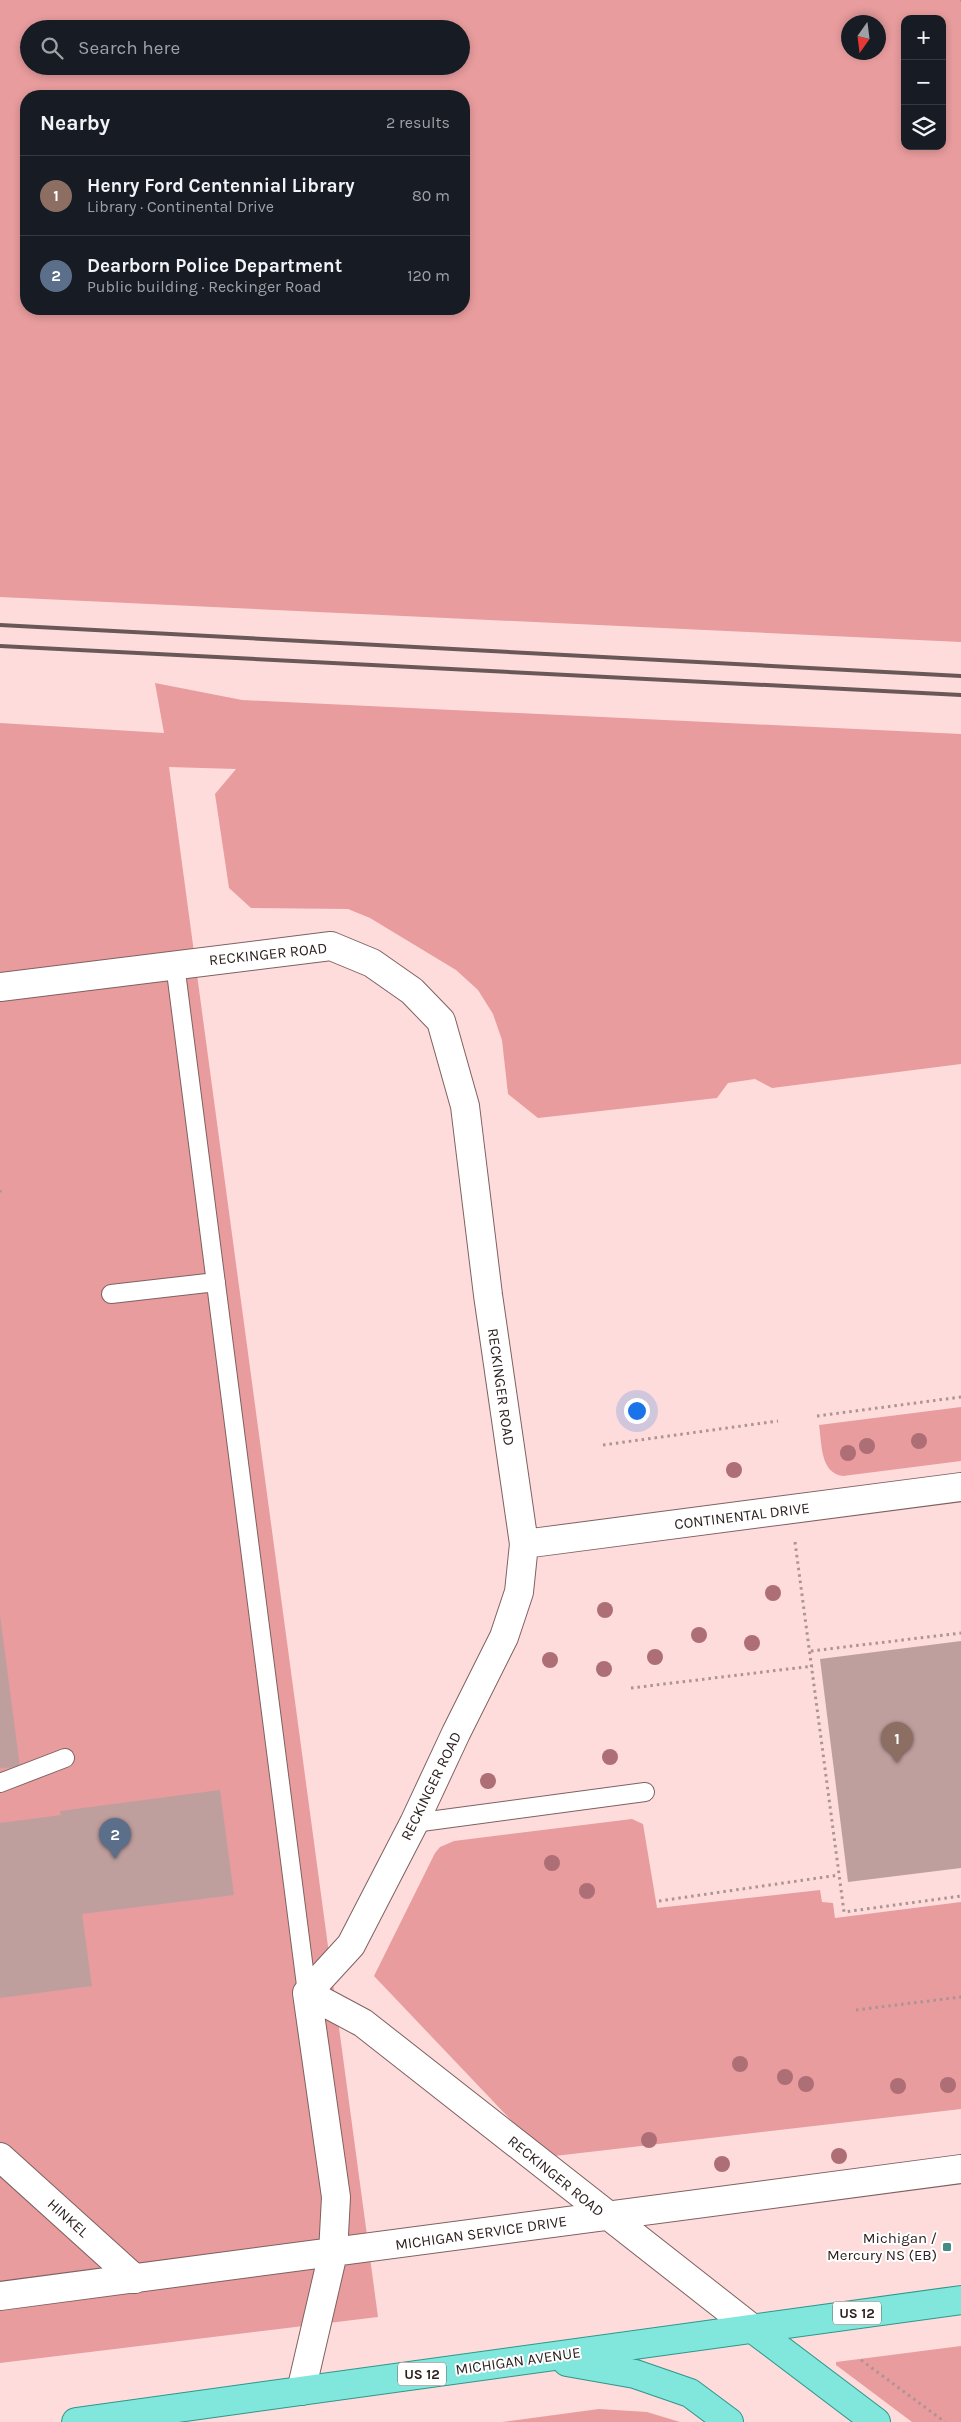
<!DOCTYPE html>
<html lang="en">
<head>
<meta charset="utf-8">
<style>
	:root { --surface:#171b24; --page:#242831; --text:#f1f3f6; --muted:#9ea1a6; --line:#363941; --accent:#0b8043 }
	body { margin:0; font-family:Karla,sans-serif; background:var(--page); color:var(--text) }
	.controls { position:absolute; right:15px; top:15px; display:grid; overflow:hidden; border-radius:10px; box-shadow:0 2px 8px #0003 }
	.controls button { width:45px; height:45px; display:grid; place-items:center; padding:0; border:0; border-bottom:1px solid var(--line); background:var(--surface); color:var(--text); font:25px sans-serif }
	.compass { position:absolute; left:841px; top:15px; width:45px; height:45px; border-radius:50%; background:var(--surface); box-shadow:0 2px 8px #0003; rotate:194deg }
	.you { position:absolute; left:636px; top:1410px; width:18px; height:18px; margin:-12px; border:4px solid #fff; border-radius:50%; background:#1a73e8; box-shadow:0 0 0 8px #1a73e833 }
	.badge { display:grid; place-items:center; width:32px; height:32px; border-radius:50%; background:var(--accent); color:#fff; font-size:16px; font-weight:700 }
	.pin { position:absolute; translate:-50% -41px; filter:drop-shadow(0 1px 2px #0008) }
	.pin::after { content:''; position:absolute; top:26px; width:18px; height:15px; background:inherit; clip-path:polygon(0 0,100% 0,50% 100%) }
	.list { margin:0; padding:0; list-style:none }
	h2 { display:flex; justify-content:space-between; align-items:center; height:65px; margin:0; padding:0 20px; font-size:21px }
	h2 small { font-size:16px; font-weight:400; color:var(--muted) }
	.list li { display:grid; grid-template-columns:32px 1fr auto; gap:15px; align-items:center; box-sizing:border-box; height:80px; padding:0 20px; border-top:1px solid var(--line) }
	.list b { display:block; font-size:19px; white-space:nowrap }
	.list p { margin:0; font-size:16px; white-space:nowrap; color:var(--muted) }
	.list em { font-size:16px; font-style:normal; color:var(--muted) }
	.icon { flex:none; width:28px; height:28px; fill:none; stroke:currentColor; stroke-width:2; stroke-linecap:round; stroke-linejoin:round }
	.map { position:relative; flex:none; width:961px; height:2422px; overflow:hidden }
	.search { position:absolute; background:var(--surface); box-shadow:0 2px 8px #0003; left:20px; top:20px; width:450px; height:55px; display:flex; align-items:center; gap:12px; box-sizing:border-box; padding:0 18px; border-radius:28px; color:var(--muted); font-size:19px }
	.panel { position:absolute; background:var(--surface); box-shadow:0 2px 8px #0003; left:20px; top:90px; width:450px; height:225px; border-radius:20px }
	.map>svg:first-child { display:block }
</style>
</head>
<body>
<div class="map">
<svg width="961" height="2422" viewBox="0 0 961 2422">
	<rect width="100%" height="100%" fill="#fedcdb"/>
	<path fill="#e89c9d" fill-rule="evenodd" d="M0 0H961V642L0 597ZM905 19H942V146H905ZM848 22H878V52H848ZM29 29H461V66H29ZM26 96H464V309H26Z
		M155 683 242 700 961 734V1064L772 1088 755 1079 728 1083 717 1098 538 1118 508 1094 502 1040 493 1014 478 990 456 970 370 918 348 909 251 908 229 888 215 794 236 769 169 767 378 2317 0 2363V723L164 733Z
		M961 1407V1461L843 1476C820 1473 822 1444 819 1425Z
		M632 1819 643 1824 657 1908 820 1890 822 1902 833 1903 835 1918 961 1902V2109L546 2157 374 1976 435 1853 440 1847 454 1841Z
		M961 2346V2422H912L836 2365V2362Z
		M599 2409 647 2412 680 2422H502Z"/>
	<path fill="#bf9f9e" d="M0 1615 20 1767 0 1768Z
		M961 1641V1868L848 1882 820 1659Z
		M220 1790 234 1895 82 1914 92 1986 0 1998V1823L61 1815 60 1811Z"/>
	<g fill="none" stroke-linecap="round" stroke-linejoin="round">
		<g stroke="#7f6161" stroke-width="20">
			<path id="lane" d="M175 964 307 1993
				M111 1294 216 1282
				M0 1783 65 1758
				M414 1823 645 1792"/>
		</g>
		<g stroke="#7f6161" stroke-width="30">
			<path id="street" d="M0 987 331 946 372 963 412 991 441 1021 465 1106 488 1295 524 1544 519 1592 504 1637 456 1733 414 1823 351 1945 307 1993
				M524 1544 961 1487
				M307 1993 363 2023 753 2329
				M0 2157 135 2279
				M0 2296 961 2169
				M301 2391 333 2253 336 2197 307 1993"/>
		</g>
		<g stroke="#2d978b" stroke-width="30">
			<path id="primary" d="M753 2329 876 2422
				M567 2362 635 2374 690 2393 729 2422
				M76 2422 961 2300"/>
		</g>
		<path stroke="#ad9393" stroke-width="3" stroke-dasharray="2.5 4" stroke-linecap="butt" d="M960 0H961
			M0 1190V1194
			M817 1416 961 1397
			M603 1445 778 1421
			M795 1542 844 1912 961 1896
			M811 1651 961 1633
			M631 1688 813 1666
			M659 1901 839 1875
			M856 2010 961 1997
			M861 2360 945 2422"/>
		<use href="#lane" stroke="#fff" stroke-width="18"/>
		<use href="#street" stroke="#fff" stroke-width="28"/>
		<use href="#primary" stroke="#81e6dc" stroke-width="28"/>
		<path stroke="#6a5757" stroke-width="4" d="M0 625 961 676
			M0 646 961 695"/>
	</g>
	<g fill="#ad6e75">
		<circle cx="919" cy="1441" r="8"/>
		<circle cx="867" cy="1446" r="8"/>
		<circle cx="848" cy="1453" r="8"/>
		<circle cx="734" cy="1470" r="8"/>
		<circle cx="773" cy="1593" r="8"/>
		<circle cx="605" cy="1610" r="8"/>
		<circle cx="699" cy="1635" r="8"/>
		<circle cx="752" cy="1643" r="8"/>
		<circle cx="655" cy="1657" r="8"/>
		<circle cx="550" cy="1660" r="8"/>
		<circle cx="604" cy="1669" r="8"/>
		<circle cx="610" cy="1757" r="8"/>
		<circle cx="488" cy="1781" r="8"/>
		<circle cx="552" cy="1863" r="8"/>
		<circle cx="587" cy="1891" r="8"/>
		<circle cx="740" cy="2064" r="8"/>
		<circle cx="785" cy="2077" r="8"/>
		<circle cx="806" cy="2084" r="8"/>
		<circle cx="948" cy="2085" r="8"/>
		<circle cx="898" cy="2086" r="8"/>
		<circle cx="649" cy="2140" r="8"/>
		<circle cx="839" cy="2156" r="8"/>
		<circle cx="722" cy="2164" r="8"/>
	</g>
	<rect fill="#478c82" stroke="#fff" stroke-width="2" x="942" y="2242" width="10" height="10" rx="2.5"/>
	<g text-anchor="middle" stroke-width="4" stroke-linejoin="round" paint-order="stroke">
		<g fill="#fff" stroke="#6d6464" stroke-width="1">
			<rect x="833" y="2301.5" width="48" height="23" rx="4"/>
			<rect x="398" y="2362.5" width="48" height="23" rx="4"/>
		</g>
		<g font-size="14" font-weight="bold" fill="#2e2121">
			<text x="857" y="2318">US 12</text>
			<text x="422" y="2379">US 12</text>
		</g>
		<g font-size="15" fill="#2e2121" stroke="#fff">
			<text transform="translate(268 954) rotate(-6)" y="5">RECKINGER ROAD</text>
			<text transform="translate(501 1387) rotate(82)" y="5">RECKINGER ROAD</text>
			<text transform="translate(742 1516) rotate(-7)" y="5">CONTINENTAL DRIVE</text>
			<text transform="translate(431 1786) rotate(-64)" y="5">RECKINGER ROAD</text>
			<text transform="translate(556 2176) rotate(39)" y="5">RECKINGER ROAD</text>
			<text transform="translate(68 2218) rotate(42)" y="5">HINKEL</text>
			<text transform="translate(481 2233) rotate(-8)" y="5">MICHIGAN SERVICE DRIVE</text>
			<text transform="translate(518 2361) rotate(-8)" y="5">MICHIGAN AVENUE</text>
		</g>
		<g font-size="15" fill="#2e2121" stroke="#fff" text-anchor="end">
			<text x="937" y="2243">Michigan /<tspan x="937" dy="17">Mercury NS (EB)</tspan></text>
		</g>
	</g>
</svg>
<div class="controls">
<button>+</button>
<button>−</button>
<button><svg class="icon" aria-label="layers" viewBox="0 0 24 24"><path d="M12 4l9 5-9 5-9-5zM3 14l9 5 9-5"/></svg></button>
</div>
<svg class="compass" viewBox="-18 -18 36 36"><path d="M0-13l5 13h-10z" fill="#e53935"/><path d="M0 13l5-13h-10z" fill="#9ea1a6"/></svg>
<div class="you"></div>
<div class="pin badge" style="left:897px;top:1763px;background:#8d6e63">1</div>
<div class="pin badge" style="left:115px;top:1859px;background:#5c6f8a">2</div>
<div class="search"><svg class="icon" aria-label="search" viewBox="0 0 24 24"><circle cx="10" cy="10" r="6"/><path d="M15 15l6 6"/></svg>Search here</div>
<section class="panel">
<h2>Nearby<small>2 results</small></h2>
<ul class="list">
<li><span class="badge" style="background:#8d6e63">1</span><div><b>Henry Ford Centennial Library</b><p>Library · Continental Drive</p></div><em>80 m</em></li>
<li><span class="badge" style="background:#5c6f8a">2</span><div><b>Dearborn Police Department</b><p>Public building · Reckinger Road</p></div><em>120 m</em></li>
</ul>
</section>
</div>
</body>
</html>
